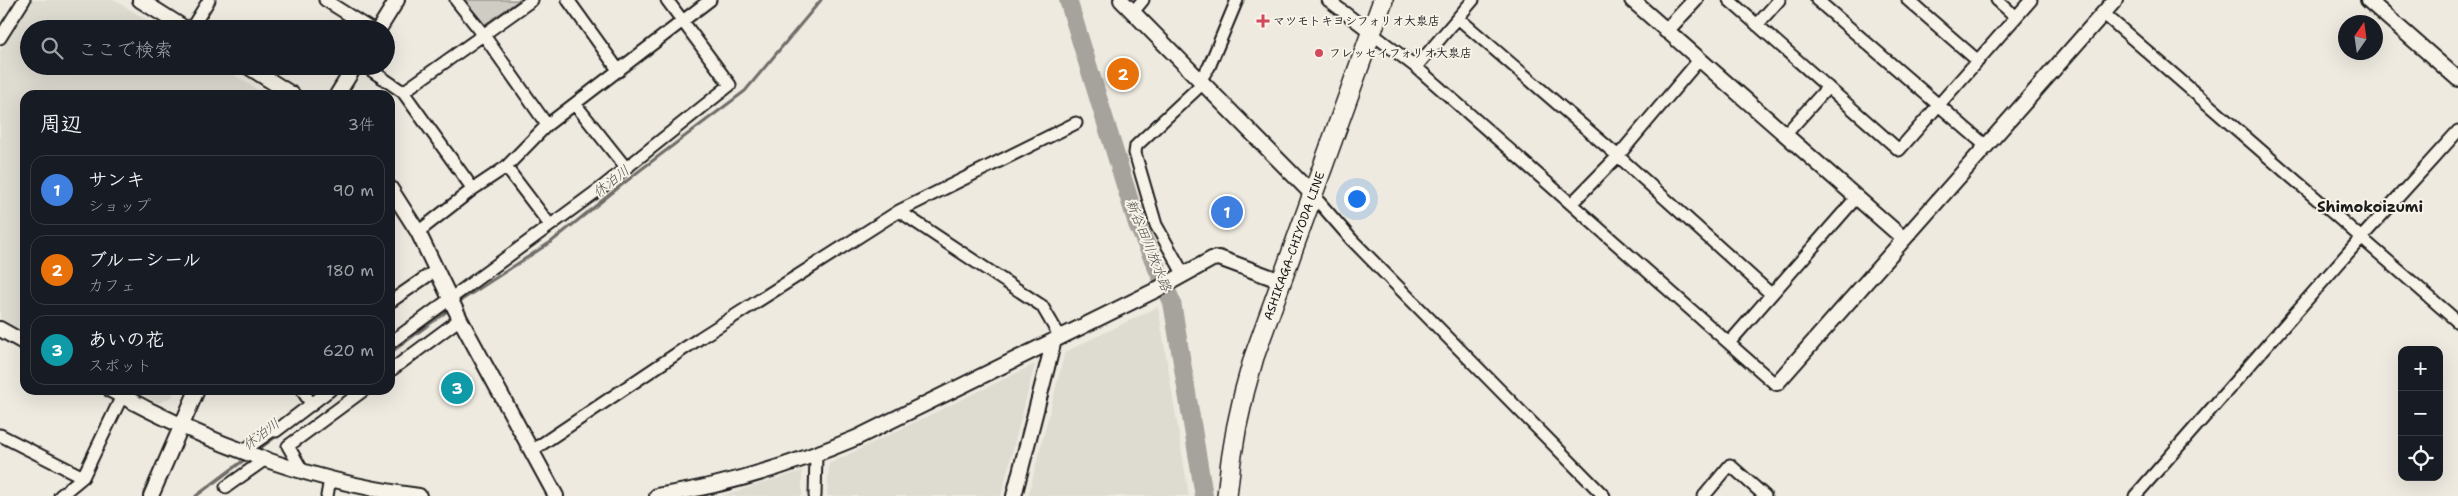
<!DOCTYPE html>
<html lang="ja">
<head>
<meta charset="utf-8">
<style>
	:root { --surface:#171b24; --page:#242831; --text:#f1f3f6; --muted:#9ea1a6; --line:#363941; --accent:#ea580c }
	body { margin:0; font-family:"Shantell Sans","Klee One",sans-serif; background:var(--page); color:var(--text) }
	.controls { position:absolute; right:15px; bottom:15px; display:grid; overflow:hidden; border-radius:10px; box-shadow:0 5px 20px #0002 }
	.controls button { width:45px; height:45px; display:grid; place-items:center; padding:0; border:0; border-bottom:1px solid var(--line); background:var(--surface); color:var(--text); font:25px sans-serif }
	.compass { position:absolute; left:2338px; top:15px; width:45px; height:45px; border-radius:50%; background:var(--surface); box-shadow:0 5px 20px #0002; rotate:13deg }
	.you { position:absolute; left:1356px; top:198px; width:18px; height:18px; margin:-12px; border:4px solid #fff; border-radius:50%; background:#1a73e8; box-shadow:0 0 0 8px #1a73e833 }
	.badge { display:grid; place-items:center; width:32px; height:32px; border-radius:50%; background:var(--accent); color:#fff; font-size:16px; font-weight:700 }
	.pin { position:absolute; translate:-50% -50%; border:2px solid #fff; box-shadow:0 1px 5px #0006 }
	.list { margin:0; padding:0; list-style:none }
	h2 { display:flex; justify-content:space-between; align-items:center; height:65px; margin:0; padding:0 20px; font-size:21px }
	h2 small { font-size:16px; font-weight:400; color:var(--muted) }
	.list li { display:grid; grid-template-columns:32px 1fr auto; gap:15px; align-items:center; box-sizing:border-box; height:70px; margin:0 10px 10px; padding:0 10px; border:1px solid var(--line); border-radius:15px }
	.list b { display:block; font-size:19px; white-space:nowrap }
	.list p { margin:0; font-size:16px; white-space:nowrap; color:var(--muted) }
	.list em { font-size:16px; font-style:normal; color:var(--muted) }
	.icon { flex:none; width:28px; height:28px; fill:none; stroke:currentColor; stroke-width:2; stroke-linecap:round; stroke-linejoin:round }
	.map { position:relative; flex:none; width:2458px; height:496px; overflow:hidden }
	.search { position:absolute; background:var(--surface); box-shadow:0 5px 20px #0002; left:20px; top:20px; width:375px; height:55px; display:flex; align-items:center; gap:12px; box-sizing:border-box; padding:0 18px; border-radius:28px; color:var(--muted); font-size:19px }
	.panel { position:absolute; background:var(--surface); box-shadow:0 5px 20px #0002; left:20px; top:90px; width:375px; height:305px; border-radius:15px }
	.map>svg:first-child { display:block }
</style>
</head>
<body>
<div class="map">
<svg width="2458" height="496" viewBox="0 0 2458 496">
	<rect width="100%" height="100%" fill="#eeeae0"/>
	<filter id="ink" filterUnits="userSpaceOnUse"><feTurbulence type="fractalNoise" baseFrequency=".02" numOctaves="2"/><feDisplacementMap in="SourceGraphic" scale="10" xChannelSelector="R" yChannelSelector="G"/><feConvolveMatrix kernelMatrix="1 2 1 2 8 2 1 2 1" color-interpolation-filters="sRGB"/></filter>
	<g filter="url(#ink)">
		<path fill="#dedbd1" d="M31 0H115L161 29H29V66H220L266 95H25V332L0 318V51Z
			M1158 307 1189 496H1028L1065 352Z
			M1035 364 1001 496H827L829 464Z
			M132 390H175L172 397 158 403Z
			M802 471V496H722L769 481Z"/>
		<path fill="#cfccc3" stroke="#767470" d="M464 0H519L485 24Z"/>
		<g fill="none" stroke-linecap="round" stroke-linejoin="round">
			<path stroke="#6f6d69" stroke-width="3" d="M457 303 551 242 639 171 745 91 821 0
				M390 353 450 309
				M332 396 339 390
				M255 452 278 435
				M196 496 248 457"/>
			<path stroke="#a6a39d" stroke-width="18" d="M1068 0 1137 224 1172 302 1204 496"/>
			<g stroke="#1c1c1c" stroke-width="15">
				<path id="minor" d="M325 0 371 29
					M456 0 483 34 547 125
					M568 0 619 71
					M1328 0 1416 67 1774 383H1777
					M1729 0 1899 150 2031 0
					M1817 0 1986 146
					M1908 0 1978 61
					M1997 0 2016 17
					M1133 12 1143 0
					M2103 13 2458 322
					M1458 18 1618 156 1771 294
					M1757 25 1779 0
					M191 29 209 0
					M0 38 24 0
					M365 66 403 92 473 189
					M1416 67 1473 0
					M1200 80 1209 67 1237 0
					M403 92 532 0
					M575 104 626 168
					M1785 135 1828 87
					M506 167 550 225
					M1312 194 1352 240 1604 496
					M1572 203 1618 156 1699 60
					M899 211 1042 306 1060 337
					M418 232 473 189 506 167 547 125 710 0
					M1184 275 1156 225 1135 153 1136 146 1203 83
					M390 302 436 270
					M390 343 601 188 730 85 667 0
					M1729 343 1856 198
					M390 371 460 319
					M302 390 312 405
					M0 435 83 477
					M533 450 700 338 899 211 1076 123
					M243 451 273 430 276 431 330 390
					M302 470 288 446 364 390
					M226 487 267 458
					M60 496 83 477 122 396
					M327 496 330 479
					M815 496 816 455
					M1704 496 1730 465 1765 496
					M2135 496 2361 238 2458 131"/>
			</g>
			<g stroke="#1c1c1c" stroke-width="18">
				<path id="tertiary" d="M140 0 186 29
					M1121 0 1312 194
					M1632 0 1904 239
					M2368 0 2458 79
					M379 29 397 0
					M1666 31 1695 0
					M247 66 293 95
					M337 95 355 66
					M390 188 418 232 460 319 556 496
					M0 329 25 343
					M1777 383 2115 0
					M111 390C205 442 311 482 419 496
					M151 496 197 390
					M657 496C725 486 792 465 856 438L1154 291 1212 259 1219 258 1281 281
					M1014 496 1054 340"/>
			</g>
			<g stroke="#1c1c1c" stroke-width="22">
				<g id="primary">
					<path id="s1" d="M1227 496C1231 449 1240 403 1254 357L1383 0"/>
				</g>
			</g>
			<use href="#minor" stroke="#f7f3e8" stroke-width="11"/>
			<use href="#tertiary" stroke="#f7f3e8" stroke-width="14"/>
			<use href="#primary" stroke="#f7f3e8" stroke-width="19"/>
		</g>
	</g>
	<g fill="#d1495b" stroke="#f7f3e8" stroke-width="2">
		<path d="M1260.5 13.5h5v5h5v5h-5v5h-5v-5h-5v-5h5z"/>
		<circle cx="1319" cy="53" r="5"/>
	</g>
	<g text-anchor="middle" stroke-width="4" stroke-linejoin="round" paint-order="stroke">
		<g font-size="12" font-weight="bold" fill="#1c1c1c" stroke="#f7f3e8" text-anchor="start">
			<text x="1273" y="25">マツモトキヨシフォリオ大泉店</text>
			<text x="1329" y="57">フレッセイフォリオ大泉店</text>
		</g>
		<g font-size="12" fill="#1c1c1c" stroke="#f7f3e8">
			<text dy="4" stroke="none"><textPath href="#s1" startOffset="260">ASHIKAGA-CHIYODA LINE</textPath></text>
		</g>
		<g font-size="14" font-style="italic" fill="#535250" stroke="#f7f3e8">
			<text transform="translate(611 181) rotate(-38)" y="5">休泊川</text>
			<text transform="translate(1149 245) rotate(68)" y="5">新谷田川放水路</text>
			<text transform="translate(261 434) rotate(-37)" y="5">休泊川</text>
		</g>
		<g font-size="15" font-weight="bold" fill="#1c1c1c" stroke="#f7f3e8">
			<text x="2370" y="212">Shimokoizumi</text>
		</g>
	</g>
</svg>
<div class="controls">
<button>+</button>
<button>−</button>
<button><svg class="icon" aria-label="locate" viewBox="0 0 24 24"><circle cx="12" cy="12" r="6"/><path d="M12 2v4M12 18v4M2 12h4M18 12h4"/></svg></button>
</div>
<svg class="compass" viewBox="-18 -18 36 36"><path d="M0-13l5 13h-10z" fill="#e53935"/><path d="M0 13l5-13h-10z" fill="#9ea1a6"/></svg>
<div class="you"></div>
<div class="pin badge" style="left:1227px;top:212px;background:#3f7fe0">1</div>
<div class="pin badge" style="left:1123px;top:74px;background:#e8710a">2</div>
<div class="pin badge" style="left:457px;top:388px;background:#0f9aa8">3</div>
<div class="search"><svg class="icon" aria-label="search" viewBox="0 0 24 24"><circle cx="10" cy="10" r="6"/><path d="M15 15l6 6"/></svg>ここで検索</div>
<section class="panel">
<h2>周辺<small>3件</small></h2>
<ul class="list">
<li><span class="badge" style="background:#3f7fe0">1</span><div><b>サンキ</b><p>ショップ</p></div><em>90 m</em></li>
<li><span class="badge" style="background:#e8710a">2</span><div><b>ブルーシール</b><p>カフェ</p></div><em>180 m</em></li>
<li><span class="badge" style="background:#0f9aa8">3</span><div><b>あいの花</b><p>スポット</p></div><em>620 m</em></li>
</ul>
</section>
</div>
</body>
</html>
